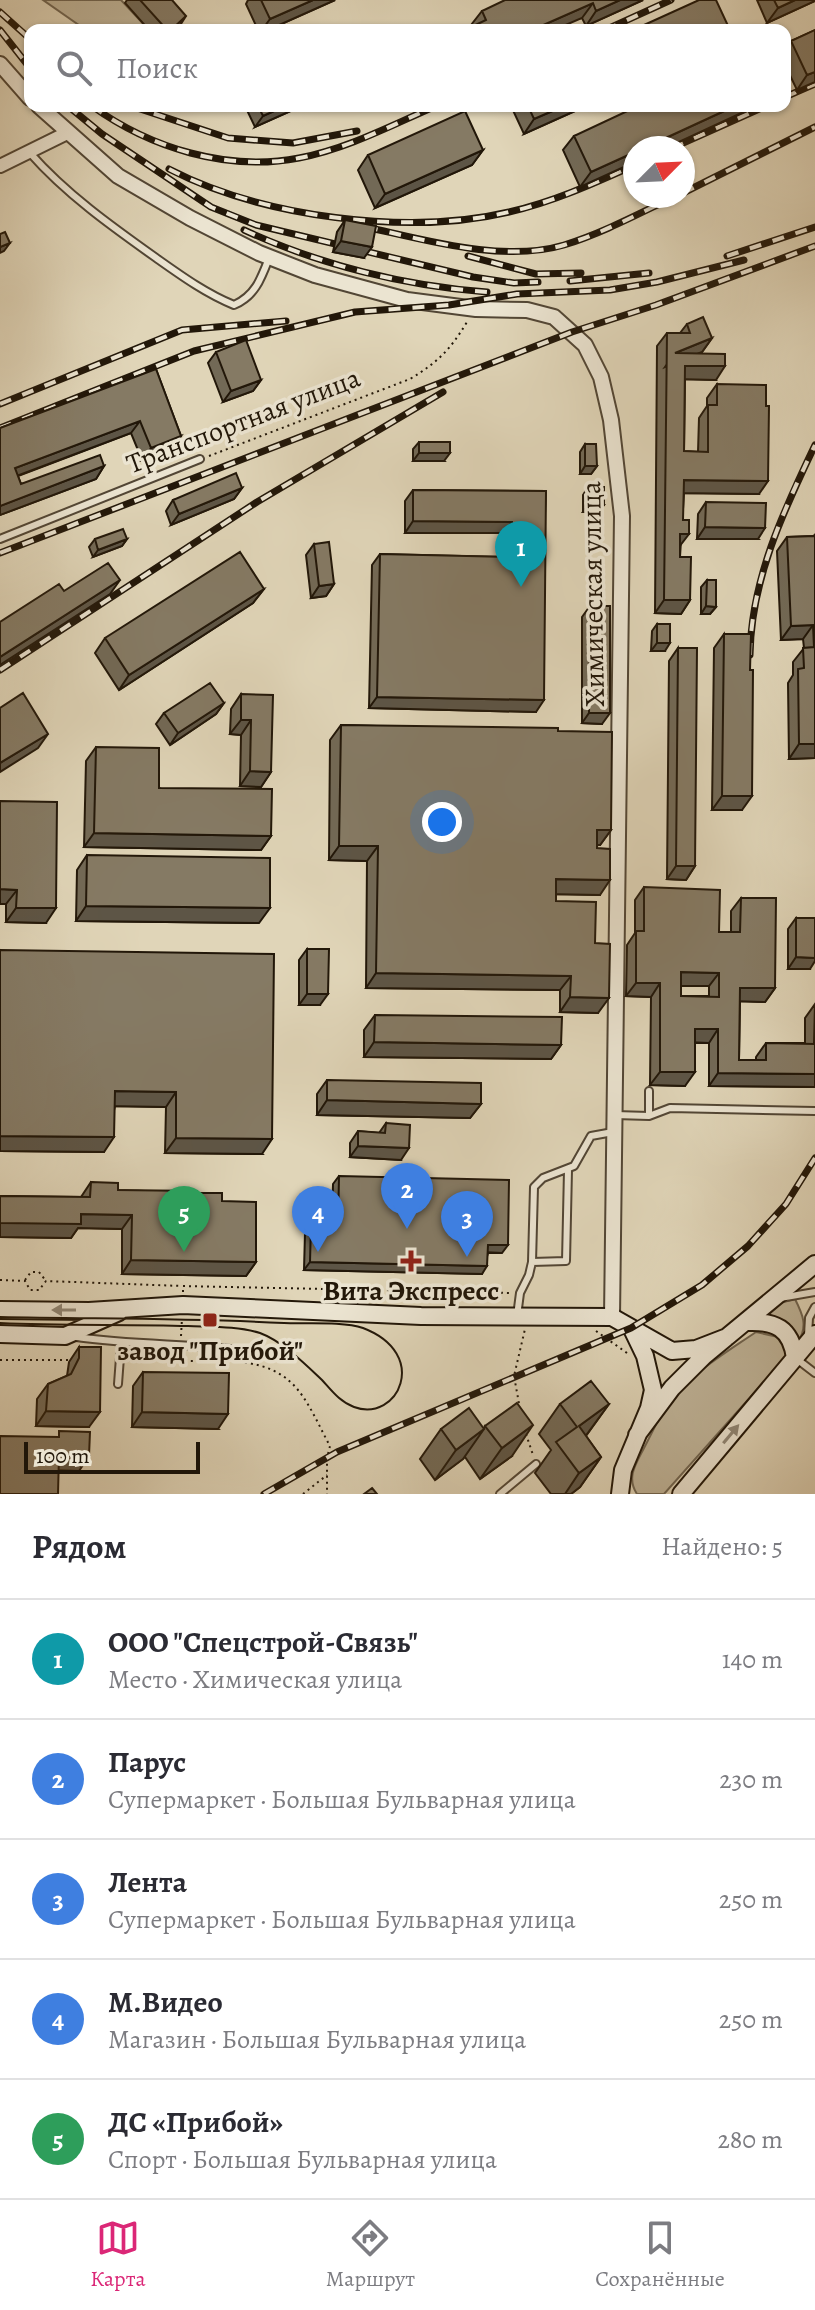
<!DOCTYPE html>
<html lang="ru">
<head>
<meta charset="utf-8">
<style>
	:root { --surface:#fff; --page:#f7f7f7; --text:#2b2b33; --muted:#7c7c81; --line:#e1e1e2; --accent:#db2777 }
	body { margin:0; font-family:Alegreya,serif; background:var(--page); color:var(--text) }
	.compass { position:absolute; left:623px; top:136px; width:72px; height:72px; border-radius:50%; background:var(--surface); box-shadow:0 2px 6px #0004; rotate:66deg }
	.scale { position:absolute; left:24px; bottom:20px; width:176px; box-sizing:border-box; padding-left:8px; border:4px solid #221709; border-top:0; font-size:22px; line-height:28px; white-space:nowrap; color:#221709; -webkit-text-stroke:6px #ebe4d1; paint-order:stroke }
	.you { position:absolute; left:442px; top:822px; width:28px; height:28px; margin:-20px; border:6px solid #fff; border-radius:50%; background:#1a73e8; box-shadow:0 0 0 12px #1a73e833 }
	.badge { display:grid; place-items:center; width:52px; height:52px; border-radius:50%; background:var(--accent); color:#fff; font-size:26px; font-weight:700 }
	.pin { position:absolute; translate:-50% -66px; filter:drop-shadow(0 2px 4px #0008) }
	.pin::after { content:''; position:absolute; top:42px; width:28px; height:24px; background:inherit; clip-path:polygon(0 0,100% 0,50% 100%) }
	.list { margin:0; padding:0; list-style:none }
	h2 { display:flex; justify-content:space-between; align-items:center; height:104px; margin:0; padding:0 32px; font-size:34px }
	h2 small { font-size:26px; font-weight:400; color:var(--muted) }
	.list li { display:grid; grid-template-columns:52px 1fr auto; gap:24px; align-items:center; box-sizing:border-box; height:120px; padding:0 32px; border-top:2px solid var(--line) }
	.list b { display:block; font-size:30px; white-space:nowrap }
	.list p { margin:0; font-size:26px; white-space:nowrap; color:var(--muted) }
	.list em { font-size:26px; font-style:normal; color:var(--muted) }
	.icon { flex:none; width:44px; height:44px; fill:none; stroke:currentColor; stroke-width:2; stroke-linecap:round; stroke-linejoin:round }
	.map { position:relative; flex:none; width:815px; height:1494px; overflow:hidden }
	.search { position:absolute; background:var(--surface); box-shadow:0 2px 6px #0004; left:24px; right:24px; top:24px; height:88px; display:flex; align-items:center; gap:20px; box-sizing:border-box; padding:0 28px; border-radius:16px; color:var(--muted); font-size:30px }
	.sheet { height:704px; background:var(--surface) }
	nav { display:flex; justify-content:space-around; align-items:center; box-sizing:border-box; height:112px; border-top:2px solid var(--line); background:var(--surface); font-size:22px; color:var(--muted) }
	nav a { display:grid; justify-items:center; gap:4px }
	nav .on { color:var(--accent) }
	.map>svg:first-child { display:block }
</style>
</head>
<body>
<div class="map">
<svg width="815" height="1494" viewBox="0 0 815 1494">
	<rect width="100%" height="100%" fill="#e0d5b8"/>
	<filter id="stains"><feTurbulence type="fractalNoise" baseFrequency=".0025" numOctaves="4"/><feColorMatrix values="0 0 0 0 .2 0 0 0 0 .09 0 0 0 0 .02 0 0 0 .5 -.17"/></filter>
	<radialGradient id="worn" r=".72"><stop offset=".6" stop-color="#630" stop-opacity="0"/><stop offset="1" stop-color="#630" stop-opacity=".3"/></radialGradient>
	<path fill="#c0b59a" stroke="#716652" stroke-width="2" d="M43 0H121L149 30H86Z
		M795 1299C803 1315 808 1326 798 1342 792 1326 785 1319 768 1315L780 1303Z
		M756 1332 778 1337 785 1346 786 1357 664 1494H637C626 1477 636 1464 644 1448 651 1435 657 1421 665 1409 687 1375 724 1354 756 1332Z"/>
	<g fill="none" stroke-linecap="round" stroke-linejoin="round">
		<g stroke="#524635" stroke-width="10">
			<path id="service" d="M30 153C67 195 114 228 159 260 183 277 207 294 234 305 255 296 261 279 269 258
				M0 539 200 459
				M615 1115 649 1116 670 1108 815 1111
				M649 1116V1091
				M532 1262 566 1261 568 1170
				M780 1298 815 1292
				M517 1316 520 1293 529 1275 532 1262 534 1187 543 1178 574 1166 591 1136 613 1132
				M808 1335 809 1318 815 1307
				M76 1337C139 1346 202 1343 265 1353
				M798 1360 815 1373
				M118 1384 121 1344
				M500 1494 536 1464"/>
		</g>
		<g stroke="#524635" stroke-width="16">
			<path id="minor" d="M0 166 67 133"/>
		</g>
		<g stroke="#524635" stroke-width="18">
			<path id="tertiary" d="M0 64 30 98
				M39 106 118 176 190 218 259 253 315 275 407 300 476 309 527 310 554 317 585 345 601 377 611 420 622 516 612 1317"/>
		</g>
		<g stroke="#221709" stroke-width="20">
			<path id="secondary" d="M0 1310 89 1311 183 1305 421 1316 612 1317 672 1351 696 1349 727 1337
				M748 1322C775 1321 791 1328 795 1358
				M0 1334 65 1336 119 1312
				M637 1435 672 1388 704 1356 815 1264
				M620 1494 623 1470 649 1408 653 1390 645 1356 632 1329
				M681 1494 815 1334"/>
		</g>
		<path stroke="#221709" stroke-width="2" stroke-dasharray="2 4" stroke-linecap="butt" d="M209 456 410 379C438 362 450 350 467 322
			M0 1280 25 1281 30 1290H39L46 1281 182 1286
			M25 1280 31 1272H39L46 1281
			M183 1292V1286L510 1293
			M596 1331 627 1353
			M181 1336 182 1318
			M180 1354V1361C221 1362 269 1354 298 1390 311 1406 320 1428 330 1446L327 1458V1494
			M0 1360H70
			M129 1361H178
			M520 1409 514 1376 525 1329
			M526 1434 533 1455
			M303 1494 327 1475"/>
		<use href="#service" stroke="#ebe4d1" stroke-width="6"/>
		<use href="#minor" stroke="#ebe4d1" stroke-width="12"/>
		<use href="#tertiary" stroke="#ebe4d1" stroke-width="14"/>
		<use href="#secondary" stroke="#ebe4d1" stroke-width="16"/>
		<path stroke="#221709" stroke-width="2" d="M0 1317C95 1319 189 1318 284 1323 306 1324 343 1321 363 1328 431 1354 398 1423 354 1407 340 1402 332 1391 322 1380 305 1364 282 1341 260 1333 237 1326 211 1327 188 1326 125 1324 63 1326 0 1323"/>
		<g stroke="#221709" stroke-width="7">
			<path id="rail" d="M0 12 30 39
				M0 30 30 68
				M605 30 671 0
				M785 97 815 84
				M68 106 102 134 211 207 256 225 473 277 514 283 538 282
				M92 106C150 148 228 172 299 158 347 149 392 125 436 106
				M131 106 228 138 293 143 357 131
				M672 148 766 106
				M169 169C262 217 407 236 509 212 553 202 595 183 635 165
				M683 193 815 127
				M366 227C426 240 503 263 564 245 603 233 640 213 676 196
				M244 230C320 265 405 286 487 292
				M468 256 536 274 581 273
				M727 256 815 227
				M570 281 649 273
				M0 404 182 330 286 321
				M0 428 194 351 355 312 449 305 517 294 610 290 657 282 744 260
				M0 553 572 332 656 305 815 246
				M750 655C751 580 783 512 815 445
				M0 670 257 502 443 392
				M264 1494 337 1452 631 1328 702 1285 748 1246 786 1204 815 1158"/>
		</g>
		<use href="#rail" stroke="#ebe4d1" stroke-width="4" stroke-dasharray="12" stroke-linecap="butt"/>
	</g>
	<path fill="#726956" stroke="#221709" stroke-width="2" fill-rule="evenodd" d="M127 0H172L179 27 175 30H149L125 3Z
		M248 0H335L268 30H258L246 4Z
		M643 0 586 26 582 18 472 27 471 25 482 11Z
		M757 0H815V1L767 23Z
		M815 30V82L797 90 785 65V50L791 41Z
		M245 106H296L293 110 255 127Z
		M511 106H586L524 134Z
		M750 109 580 187 563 150 574 136Z
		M483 150 472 165 375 208 358 170 368 155Z
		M345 220 364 258 333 252 337 232Z
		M687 324 712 338 702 352 698 353 716 380 685 379 684 451 698 452 699 418 707 406V398L717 384 759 494 684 493 680 557 690 600 681 614 655 613 657 346 667 333H680Z
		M216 352 261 380 253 391 223 402 208 363Z
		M156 369 181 436 172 448 142 460 131 433 18 476 21 484 104 466 96 479 0 515V428Z
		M419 442 444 461H413V449Z
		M585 444 597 466 591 474H580V452Z
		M588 487 599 512H583V495Z
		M242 488 234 499 171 525 166 511 173 500Z
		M413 490 546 491 536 712 369 708 372 565 380 554 504 557V533H405V501Z
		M706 502 758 539H697L698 514Z
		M815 534V758L789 759 788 683 793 675V662L804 648 803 639 781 640 777 551 787 537 814 536Z
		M95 539H127L122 546 93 557 89 547Z
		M314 544 334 584 326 596 311 598 306 555Z
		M707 580 716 607 710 614H701V587Z
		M264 589 253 603 119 690 95 653 105 638Z
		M590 606 602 724 582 723V617Z
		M657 624 665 651H651L652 631Z
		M724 634 742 810H712L714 648Z
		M678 648 695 866 686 880 667 879 669 661Z
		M241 694 271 772 261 787 240 786 241 735 230 734 231 709Z
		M224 703 216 714 170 745 156 724 164 713Z
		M341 725 558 731 611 830 600 845H597L600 895 556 894V901L595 943 598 1013 560 1012V990L366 988 367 861 329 860 330 740Z
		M96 747 159 788 271 836 261 850 84 847 86 761Z
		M0 801 46 923 6 922V904H0Z
		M87 855 259 923 76 921 77 870Z
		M644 887 719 932H731V911L741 898 775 988 765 1002 740 1001 739 1060H756V1057L766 1043H805V1018L815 1004V1087L709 1086V1043H695L685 1086 650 1085 651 997 626 996 627 945 635 933V900ZM681 986H709V996H681Z
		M796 918 810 969H788V929Z
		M307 949 320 1005H299V960Z
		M0 950 262 1154 165 1153 166 1107 115 1106 104 1152 0 1151Z
		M375 1015 561 1045 551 1059 364 1057V1030Z
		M327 1080 481 1104 470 1118 317 1115V1094Z
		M386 1123 401 1160 350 1157V1143L358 1131 379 1133Z
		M339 1176 502 1253H488L482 1274 304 1270 305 1233 311 1225 332 1226 333 1184Z
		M91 1182 118 1190 197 1193 222 1201 256 1262 246 1276 122 1274V1229L78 1228 71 1238 0 1237V1196L81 1197Z
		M79 1347 89 1427 36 1426 37 1399 48 1384 67 1376 69 1362Z
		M143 1372 218 1429 132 1427 133 1386Z
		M560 1404H609L586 1436 601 1457 580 1487 571 1494H551L535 1473 551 1450 539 1434Z
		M485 1426 512 1456 480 1479 465 1457 435 1480 420 1459 441 1429 484 1428Z"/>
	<path fill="#5d5546" stroke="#221709" stroke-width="2" d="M313 0H335L268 30H262L270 19Z
		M620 0H643L586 26 596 11Z
		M795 0H815V1L767 23 778 8Z
		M593 3 582 18 554 30H532Z
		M186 16 179 27 175 30H171Z
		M815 72V82L797 90 807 75Z
		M285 106H296L293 110 255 127 263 116Z
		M564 106H586L524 134 534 119Z
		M735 106H753L750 109 666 148H644Z
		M483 150 472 165 375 208 385 194Z
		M635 152V162L580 187 591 172Z
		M341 241 372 247 364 258 333 252Z
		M10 243 4 251 0 253V247Z
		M712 338 702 352 665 367 675 353Z
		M685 366H725L716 380 675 379Z
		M261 380 253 391 223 402 231 391Z
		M140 421 131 433 6 480 15 468Z
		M181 436 172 448 142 460 151 448Z
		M419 453H450L444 461H413Z
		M104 466 96 479 0 515V506Z
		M585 466H597L591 474H580Z
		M684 480 768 481 759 494 674 493Z
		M242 488 234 499 171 525 179 514Z
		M589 505H604L599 512H583Z
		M413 521 512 522 504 533H405Z
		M705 527 765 528 758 539H697Z
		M680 534H689L679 547Z
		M127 539 122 546 93 557 98 550Z
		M120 580 110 594 0 665V657Z
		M334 584 326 596 311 598 319 586Z
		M264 589 253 603 119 690 129 675Z
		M664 600H690L681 614 655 613Z
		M706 606 716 607 710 614H701Z
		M813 625 803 639 781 640 791 626Z
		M657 643H670L665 651H651Z
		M377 697 544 700 536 712 369 708Z
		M224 703 216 714 170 745 178 733Z
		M589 713H610L602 724 582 723Z
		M241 720H251L241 735 230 734Z
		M48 734 38 748 0 772V763Z
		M799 744H815V758L789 759Z
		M250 771 271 772 261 787 240 786Z
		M722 796H752L742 810H712Z
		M597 830H611L600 845H587Z
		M94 833 271 836 261 850 84 847Z
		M339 846H378L367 861 329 860Z
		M676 866H695L686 880 667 879Z
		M556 879 610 880 600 895 546 894Z
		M0 889 17 890 6 904H0Z
		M86 906 270 908 259 923 76 921Z
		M16 908H56L46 923 6 922Z
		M796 957 815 958V961L810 969H788Z
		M681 972 719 973 709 986H672Z
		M376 973 571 976 560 990 366 988Z
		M636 983H660L651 997 626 996Z
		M740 988H775L765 1002 730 1001Z
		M307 994H328L320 1005H299Z
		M570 997 609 998 598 1013 560 1012Z
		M695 1029H718L709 1043 686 1042Z
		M374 1042 561 1045 551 1059 364 1057Z
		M660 1072H695L685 1086 650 1085Z
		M718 1073 815 1074V1087L709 1086Z
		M115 1091 176 1092 166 1107 105 1106Z
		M327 1100 481 1104 470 1118 317 1115Z
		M0 1136 114 1137 104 1152 0 1151Z
		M176 1138 272 1139 262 1154 165 1153Z
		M358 1146 409 1148 401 1160 350 1157Z
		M81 1214 132 1215 122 1229 78 1228 71 1238 0 1237V1223Z
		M488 1245H508L502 1253 482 1252Z
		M131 1260 256 1262 246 1276 122 1274Z
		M310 1262 487 1266 482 1274 304 1270Z
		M609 1404 587 1434 564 1452 579 1426Z
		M46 1411 100 1412 89 1427 36 1426Z
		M142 1412 228 1414 218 1429 132 1427Z
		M533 1425 512 1456 480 1479 502 1448Z
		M484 1429 463 1459 435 1480 456 1450Z
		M59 1455 89 1456 79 1471 48 1470Z
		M601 1457 580 1487 571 1494H565L579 1473Z"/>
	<path fill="#857a64" stroke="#221709" stroke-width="2" fill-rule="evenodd" d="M140 0H172L186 16 171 30H167Z
		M261 0H313L270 19Z
		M505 0H620L596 11 593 3 532 30H465L486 20 482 11Z
		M699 0H716L730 30H633Z
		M774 0H795L778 8Z
		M815 30V72L807 75 791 41Z
		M258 106H285L263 116Z
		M528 106H564L534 119Z
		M638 106H735L644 148H635V152L591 172 574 136Z
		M465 111 483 150 385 194 368 155Z
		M345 220 376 226 372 247 341 241Z
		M5 232 10 243 0 247V234Z
		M703 317 712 338 675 353 725 354V366H685L684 451 708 452V405H717V384L766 385V406H769L768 481 684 480 683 520H689V534H680V557H691L690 600H664L667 333H690L687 324Z
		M246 340 261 380 231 391 216 352Z
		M156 369 181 436 151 448 140 421 15 468 21 484 100 455 104 466 0 506V428Z
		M419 442H450V453H419Z
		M585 444H596L597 466H585Z
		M236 473 242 488 179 514 173 500Z
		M588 487H604V505H589Z
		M413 490 546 491 544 700 377 697 380 554 512 557V522L413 521Z
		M706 502 766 503 765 528 705 527Z
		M123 529 127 539 98 550 95 539Z
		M815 536V744H799L798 669 804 668 803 648 814 647 813 625 791 626 787 537Z
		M329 542 334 584 319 586 314 544Z
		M240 552 264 589 129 675 105 638Z
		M108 563 120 580 0 657V622L59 584 64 591Z
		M707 580H716V607L706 606Z
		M590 606H610V713H589Z
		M657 624H670V643H657Z
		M724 634H751L750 670H753L752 796H722Z
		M678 648H697L695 866H676Z
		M210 683 224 703 178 733 164 713Z
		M23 693 48 734 0 763V708Z
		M241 694 273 695 271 772 250 771 251 720H241Z
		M341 725 558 728V731L612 732 611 830H597V848L610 849V880L556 879V901L596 902 595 943 610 944 609 998 570 997 571 976 376 973 378 846H339Z
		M96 747 159 748V788L272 789 271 836 94 833Z
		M0 801 57 802 56 908H16L17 890 0 889Z
		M87 855 270 858V908L86 906Z
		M644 887 720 890 719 932H740L741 898H776L775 988H740L739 1060H766V1043L814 1044 815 1004V1074L718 1073V1029H695V1072H660V983H636V931H644ZM681 972 719 973V997L681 996Z
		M796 918H815V958L796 957Z
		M307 949H329L328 994H307Z
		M0 950 274 954 272 1139 176 1138V1092L115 1091 114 1137 0 1136Z
		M375 1015 562 1017 561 1045 374 1042Z
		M327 1080 481 1083V1104L327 1100Z
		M386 1123 410 1125 409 1148 358 1146V1131L385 1133Z
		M339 1176 509 1180 508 1245H488L487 1266 310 1262 311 1225 338 1226Z
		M91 1182 118 1183V1190L197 1191V1193H222V1201L256 1202V1262L131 1260 132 1215 81 1214V1224L0 1223V1196L90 1197Z
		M79 1347H101L100 1412 46 1411 48 1384 71 1374 79 1358Z
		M143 1372 229 1373 228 1414 142 1412Z
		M591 1381 609 1404 579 1426 601 1457 579 1473 556 1442 577 1427 560 1404Z
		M517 1403 533 1425 502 1448 485 1426Z
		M469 1408 484 1429 456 1450 441 1429Z
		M59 1431 90 1432 89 1456 59 1455 58 1494H0V1436L59 1437Z
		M372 1488 377 1494H364Z"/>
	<defs><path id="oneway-solid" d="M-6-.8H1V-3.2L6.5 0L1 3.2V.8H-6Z" transform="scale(2)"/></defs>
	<g fill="#918877">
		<use href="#oneway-solid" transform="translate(64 1310) rotate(-180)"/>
		<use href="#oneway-solid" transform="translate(731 1434) rotate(-50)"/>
	</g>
	<g fill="#8f2418" stroke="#ebe4d1" stroke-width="3">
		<path d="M407 1249h8v8h8v8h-8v8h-8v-8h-8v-8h8z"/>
		<rect x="202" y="1312" width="16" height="16" rx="4"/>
	</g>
	<g text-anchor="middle" stroke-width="7" stroke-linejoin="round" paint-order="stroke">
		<g font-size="28" fill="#221709" stroke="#ebe4d1">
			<text transform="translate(243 420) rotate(-21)" y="10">Транспортная улица</text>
			<text transform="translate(592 594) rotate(-91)" y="10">Химическая улица</text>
		</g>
		<g font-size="28" font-weight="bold" fill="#221709" stroke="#ebe4d1">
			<text x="411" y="1300">Вита Экспресс</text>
			<text x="210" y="1360">завод "Прибой"</text>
		</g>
	</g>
	<rect width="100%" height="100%" filter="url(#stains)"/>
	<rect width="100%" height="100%" fill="url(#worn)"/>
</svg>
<svg class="compass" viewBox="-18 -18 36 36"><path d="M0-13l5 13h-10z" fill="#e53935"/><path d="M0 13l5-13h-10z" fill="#7c7c81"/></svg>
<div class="scale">100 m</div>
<div class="you"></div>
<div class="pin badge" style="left:521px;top:587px;background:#0f9aa8">1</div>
<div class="pin badge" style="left:407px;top:1229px;background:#3f7fe0">2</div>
<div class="pin badge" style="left:467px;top:1257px;background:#3f7fe0">3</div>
<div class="pin badge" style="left:318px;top:1252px;background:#3f7fe0">4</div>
<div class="pin badge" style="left:184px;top:1252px;background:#2e9e5b">5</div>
<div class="search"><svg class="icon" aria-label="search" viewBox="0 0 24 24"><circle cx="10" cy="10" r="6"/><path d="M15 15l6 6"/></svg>Поиск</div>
</div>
<section class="sheet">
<h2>Рядом<small>Найдено: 5</small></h2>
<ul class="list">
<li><span class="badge" style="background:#0f9aa8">1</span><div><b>ООО &quot;Спецстрой-Связь&quot;</b><p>Место · Химическая улица</p></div><em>140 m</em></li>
<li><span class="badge" style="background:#3f7fe0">2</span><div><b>Парус</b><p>Супермаркет · Большая Бульварная улица</p></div><em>230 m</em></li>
<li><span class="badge" style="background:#3f7fe0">3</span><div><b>Лента</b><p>Супермаркет · Большая Бульварная улица</p></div><em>250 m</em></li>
<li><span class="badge" style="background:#3f7fe0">4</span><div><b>М.Видео</b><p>Магазин · Большая Бульварная улица</p></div><em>250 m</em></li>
<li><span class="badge" style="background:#2e9e5b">5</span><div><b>ДC «Прибой»</b><p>Спорт · Большая Бульварная улица</p></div><em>280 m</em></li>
</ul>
</section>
<nav>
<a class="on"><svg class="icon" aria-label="map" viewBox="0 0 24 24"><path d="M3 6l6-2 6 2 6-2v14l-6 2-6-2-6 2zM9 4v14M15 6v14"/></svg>Карта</a>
<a><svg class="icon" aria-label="directions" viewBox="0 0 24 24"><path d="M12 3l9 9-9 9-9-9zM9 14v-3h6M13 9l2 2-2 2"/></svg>Маршрут</a>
<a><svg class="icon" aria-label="saved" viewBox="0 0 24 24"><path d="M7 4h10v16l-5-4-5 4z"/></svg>Сохранённые</a>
</nav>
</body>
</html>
